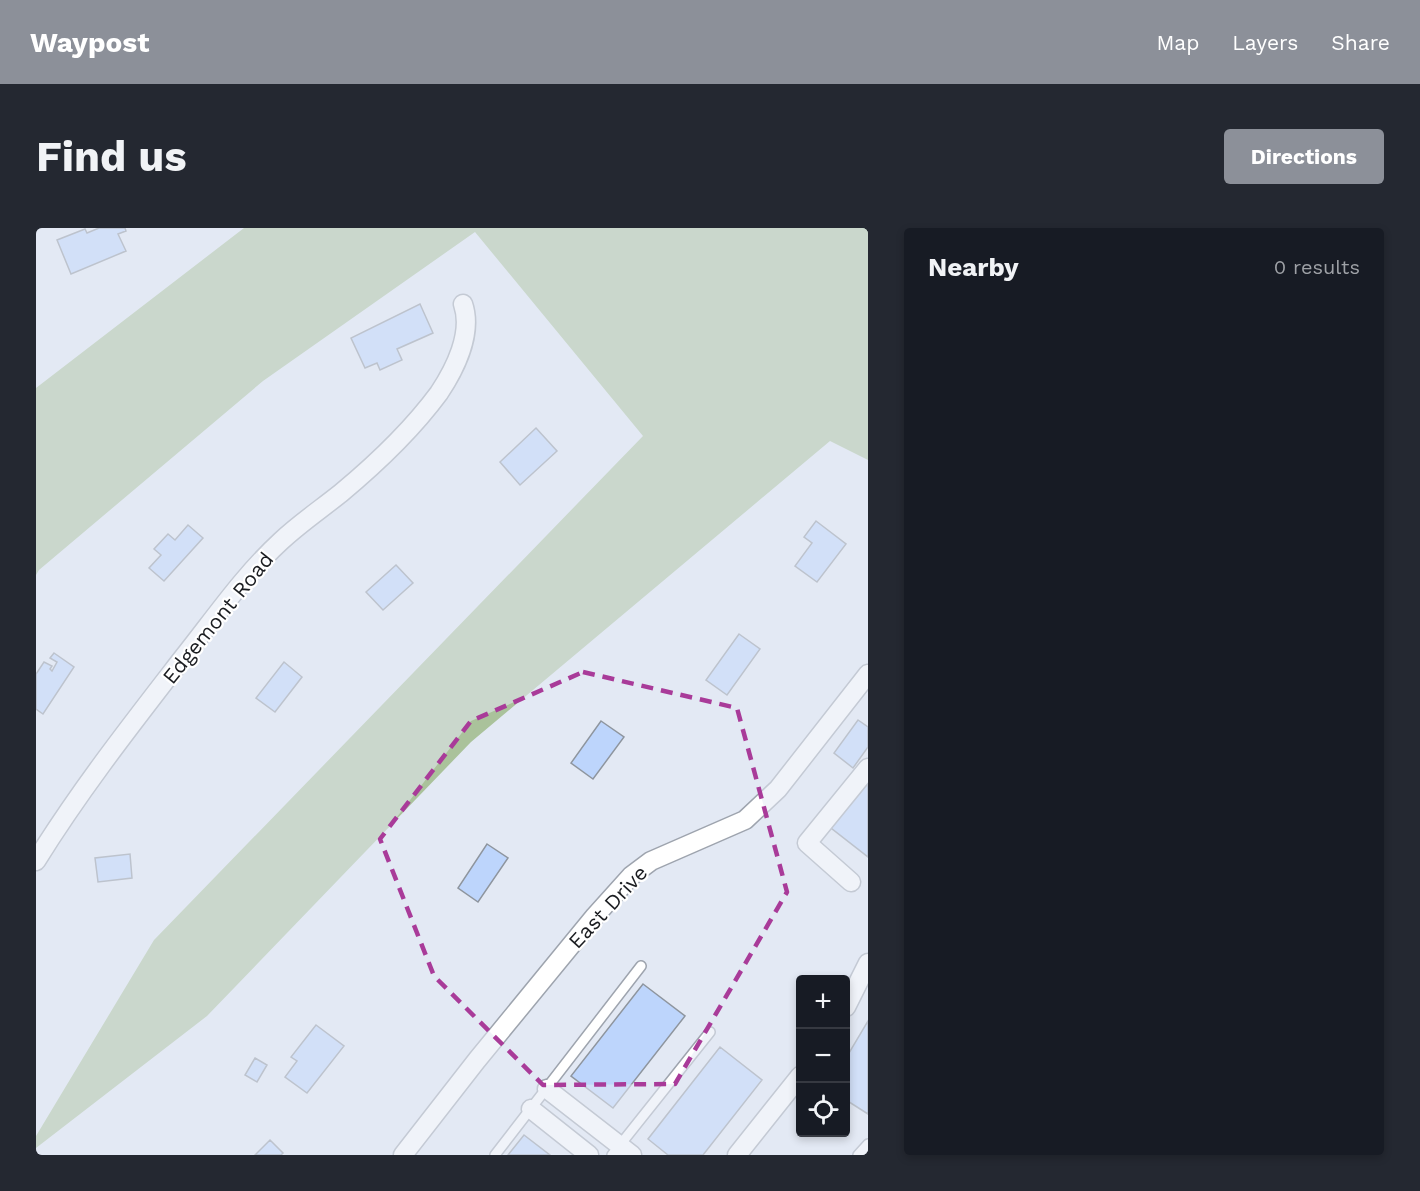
<!DOCTYPE html>
<html lang="en">
<head>
<meta charset="utf-8">
<style>
	:root { --surface:#171b24; --page:#242831; --text:#f1f3f6; --muted:#9ea1a6; --line:#363941; --accent:#8c9099 }
	body { margin:0; font-family:"Work Sans",sans-serif; background:var(--page); color:var(--text) }
	.controls { position:absolute; right:18px; bottom:18px; display:grid; overflow:hidden; border-radius:6px; box-shadow:0 3px 9px #0003 }
	.controls button { width:54px; height:54px; display:grid; place-items:center; padding:0; border:0; border-bottom:2px solid var(--line); background:var(--surface); color:var(--text); font:30px sans-serif }
	.list { margin:0; padding:0; list-style:none }
	h2 { display:flex; justify-content:space-between; align-items:center; height:78px; margin:0; padding:0 24px; font-size:26px }
	h2 small { font-size:20px; font-weight:400; color:var(--muted) }
	.icon { flex:none; width:33px; height:33px; fill:none; stroke:currentColor; stroke-width:2; stroke-linecap:round; stroke-linejoin:round }
	.map { position:relative; flex:none; width:832px; height:927px; overflow:hidden; border-radius:6px }
	header { display:flex; align-items:center; gap:36px; box-sizing:border-box; height:84px; padding:0 30px; background:var(--accent); color:#fff }
	header strong { font-size:28px }
	nav { display:flex; gap:33px; margin-inline-start:auto; font-size:21px }
	.intro { display:flex; align-items:center; justify-content:space-between; box-sizing:border-box; height:144px; padding:0 36px }
	h1 { margin:0; font-size:42px }
	.button { padding:15px 27px; border-radius:6px; background:var(--accent); color:#fff; font-size:21px; font-weight:700 }
	main { display:flex; gap:36px; padding:0 36px }
	aside { flex:1; background:var(--surface); border-radius:6px; box-shadow:0 3px 9px #0003 }
	.map>svg:first-child { display:block }
</style>
</head>
<body>
<header>
<strong>Waypost</strong>
<nav><a>Map</a><a>Layers</a><a>Share</a></nav>
</header>
<div class="intro"><h1>Find us</h1><a class="button">Directions</a></div>
<main>
<div class="map">
<svg width="832" height="927" viewBox="0 0 832 927">
	<rect width="100%" height="100%" fill="#e3e9f4"/>
	<path fill="#aac29b" d="M208 0H832V232L794 213 435 514 171 788 0 920V908L118 712 607 208 439 4 227 153 3 342 0 347V160Z"/>
	<path fill="#bdd5fc" stroke="#8e959e" stroke-width="1.5" d="M63 0H89L90 3 82 6 90 23 35 46 21 12 49 1 51 5Z
		M384 76 397 105 361 121 366 132 344 142 341 135 329 140 315 110Z
		M500 200 521 223 484 257 464 234Z
		M780 293 810 316 781 354 759 338 776 315 768 309Z
		M152 297 167 310 128 353 113 340 125 327 118 321 132 306 139 312Z
		M360 337 377 355 347 382 330 364Z
		M703 406 724 421 691 467 670 452Z
		M18 425 38 439 7 486 0 481V446L8 434 16 438 14 441 16 443 21 434 14 430Z
		M248 434 266 449 239 484 220 470Z
		M822 492 832 499V519L817 540 798 525Z
		M565 493 588 509 557 551 535 535Z
		M832 553V629L795 600Z
		M451 616 472 630 442 674 422 660Z
		M94 626 96 650 62 654 59 630Z
		M607 756 649 788 577 880 535 848Z
		M832 793V886L810 872V830Z
		M280 797 308 818 271 865 249 849 261 833 255 829Z
		M684 819 726 852 667 927H632L612 911Z
		M219 830 231 837 221 854 209 847Z
		M488 907 514 927H472Z
		M234 912 247 925 245 927H219Z"/>
	<g fill="none" stroke-linecap="round" stroke-linejoin="round">
		<g stroke="#9ea4ae" stroke-width="12">
			<path id="lane" d="M459 927 605 738
				M576 927 674 804
				M822 927 832 916"/>
		</g>
		<g stroke="#9ea4ae" stroke-width="21">
			<path id="street" d="M0 633C44 562 95 497 146 431 178 391 207 348 245 313 263 296 285 281 305 265 341 235 375 203 403 165 419 141 437 105 427 76
				M815 654 771 615 832 540
				M810 779 832 735
				M511 861 596 927
				M495 881 553 927
				M367 927 441 832 559 688 595 648 615 633 709 592 742 561 832 446
				M701 927 764 848"/>
		</g>
		<use href="#lane" stroke="#fff" stroke-width="9"/>
		<use href="#street" stroke="#fff" stroke-width="18"/>
	</g>
	<path d="M0 0H832V927H0ZM547 444 701 480 751 664 639 856 507 857 398 748 344 611 435 493Z" fill="#e3e9f4" fill-opacity=".55" fill-rule="evenodd"/>
	<path fill="none" stroke="#a93b99" stroke-width="4.5" stroke-dasharray="12 8" stroke-linejoin="round" d="M547 444 701 480 751 664 639 856 507 857 398 748 344 611 435 493Z"/>
	<g text-anchor="middle" stroke-width="4.5" stroke-linejoin="round" paint-order="stroke">
		<g font-size="21" fill="#1b1d21" stroke="#fff">
			<text transform="translate(182 390) rotate(-51)" y="7">Edgemont Road</text>
			<text transform="translate(572 679) rotate(-47)" y="7">East Drive</text>
		</g>
	</g>
</svg>
<div class="controls">
<button>+</button>
<button>−</button>
<button><svg class="icon" aria-label="locate" viewBox="0 0 24 24"><circle cx="12" cy="12" r="6"/><path d="M12 2v4M12 18v4M2 12h4M18 12h4"/></svg></button>
</div>
</div>
<aside>
<h2>Nearby<small>0 results</small></h2>
<ul class="list">
</ul>
</aside>
</main>
</body>
</html>
